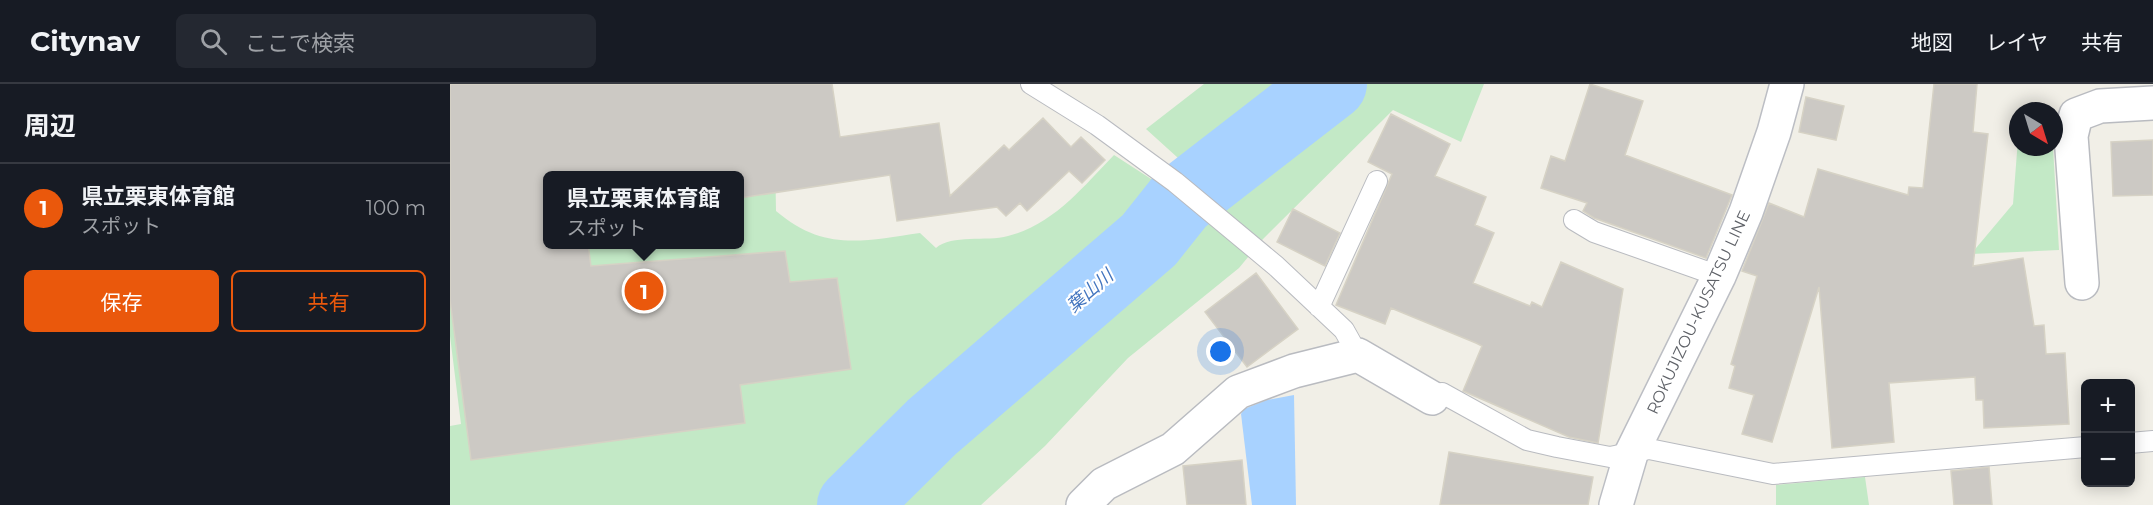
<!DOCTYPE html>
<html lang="ja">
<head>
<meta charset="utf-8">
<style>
	:root { --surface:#171b24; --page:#242831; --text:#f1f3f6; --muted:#9ea1a6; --line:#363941; --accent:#ea580c }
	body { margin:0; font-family:Montserrat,"Noto Sans JP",sans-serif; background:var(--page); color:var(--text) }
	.controls { position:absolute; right:18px; bottom:18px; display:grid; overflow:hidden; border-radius:9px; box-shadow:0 3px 15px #0003 }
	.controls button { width:54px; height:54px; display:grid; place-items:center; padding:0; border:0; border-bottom:2px solid var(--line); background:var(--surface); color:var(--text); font:30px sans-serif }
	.compass { position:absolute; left:1559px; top:18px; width:54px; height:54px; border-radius:50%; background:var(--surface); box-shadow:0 3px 15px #0003; rotate:142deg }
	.you { position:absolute; left:771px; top:268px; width:21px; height:21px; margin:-15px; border:4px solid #fff; border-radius:50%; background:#1a73e8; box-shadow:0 0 0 9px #1a73e833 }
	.badge { display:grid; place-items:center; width:39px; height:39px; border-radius:50%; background:var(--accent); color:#fff; font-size:20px; font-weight:700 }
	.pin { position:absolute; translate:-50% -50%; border:3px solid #fff; box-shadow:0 2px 6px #0006 }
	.popup { position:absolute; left:93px; top:87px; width:201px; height:78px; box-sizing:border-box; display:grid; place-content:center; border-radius:9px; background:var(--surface); filter:drop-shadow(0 2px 4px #0005); font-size:20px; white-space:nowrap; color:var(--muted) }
	.popup b { font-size:22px; color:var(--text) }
	.popup::after { content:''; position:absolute; left:50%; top:100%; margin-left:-12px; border:12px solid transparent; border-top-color:var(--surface) }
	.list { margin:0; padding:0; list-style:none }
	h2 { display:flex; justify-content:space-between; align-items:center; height:78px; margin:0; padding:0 24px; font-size:26px }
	h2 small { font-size:20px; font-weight:400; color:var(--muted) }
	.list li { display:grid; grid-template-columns:39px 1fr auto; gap:18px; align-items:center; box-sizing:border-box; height:90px; padding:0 24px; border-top:2px solid var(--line) }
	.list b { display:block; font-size:22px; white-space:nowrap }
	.list p { margin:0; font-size:20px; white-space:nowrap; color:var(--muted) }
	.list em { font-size:20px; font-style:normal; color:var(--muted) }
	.actions { display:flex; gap:12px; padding:18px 24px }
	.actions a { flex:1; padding:14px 0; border:2px solid var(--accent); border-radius:9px; text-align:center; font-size:21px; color:var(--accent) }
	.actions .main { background:var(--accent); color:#fff }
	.icon { flex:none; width:33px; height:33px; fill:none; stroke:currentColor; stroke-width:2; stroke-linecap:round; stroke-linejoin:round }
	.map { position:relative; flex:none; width:1703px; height:421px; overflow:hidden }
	header { display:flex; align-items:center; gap:36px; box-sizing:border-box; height:84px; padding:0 30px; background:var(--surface); border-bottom:2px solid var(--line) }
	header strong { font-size:28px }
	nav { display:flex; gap:33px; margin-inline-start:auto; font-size:21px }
	.search { width:420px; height:54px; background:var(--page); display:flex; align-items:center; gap:15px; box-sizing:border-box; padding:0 21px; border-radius:9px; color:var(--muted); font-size:22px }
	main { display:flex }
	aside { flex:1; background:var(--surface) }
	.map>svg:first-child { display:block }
</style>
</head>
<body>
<header>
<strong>Citynav</strong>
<div class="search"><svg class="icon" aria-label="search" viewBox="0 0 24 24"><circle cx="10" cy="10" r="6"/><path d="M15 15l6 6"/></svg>ここで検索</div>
<nav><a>地図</a><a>レイヤ</a><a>共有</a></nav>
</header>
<main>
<aside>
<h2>周辺<small></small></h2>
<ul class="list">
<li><span class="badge">1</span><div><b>県立栗東体育館</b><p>スポット</p></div><em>100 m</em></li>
</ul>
<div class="actions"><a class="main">保存</a><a>共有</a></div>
</aside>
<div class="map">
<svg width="1703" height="421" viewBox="0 0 1703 421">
	<rect width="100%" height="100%" fill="#f1efe7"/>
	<path fill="#c3e9c6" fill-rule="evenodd" d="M754 0H851L759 73 750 74 738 83 696 45Z
		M913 0H1034L1011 58 943 26 813 155 789 184 678 274 595 362 531 421H449L576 301 619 252 750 133 782 115 799 89Z
		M0 47 325 70 326 127C374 168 413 157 470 149L486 164C502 150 536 158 558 152 603 141 633 103 664 71L712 102 700 129 607 212 540 261 371 421H0V342L11 340 0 252ZM98 92H290V160H98Z
		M1568 55V63H1603L1609 166 1521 170 1563 120Z
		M1415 393 1419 421H1326V401Z"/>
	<path fill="#a8d2ff" d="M844 311 846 421H802L791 330 794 325 817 316Z"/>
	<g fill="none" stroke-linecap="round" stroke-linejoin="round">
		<path stroke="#a8d2ff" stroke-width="72" d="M403 421 482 343 699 156 730 117 881 0"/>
	</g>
	<path fill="#ccc9c4" stroke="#d6d2c5" stroke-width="1.5" d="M0 0H382L390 53 489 39 500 112 554 61 559 66 593 34 621 63 631 53 655 76 632 99 619 87 577 127 570 119 556 132 547 123 447 137 440 91 290 114V92H98V160H138L141 182 335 167 340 198 387 194 401 285 290 301 295 339 21 376 0 216Z
		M1140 0 1193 17 1175 71 1282 111 1256 174 1144 134 1133 127 1137 119 1091 104 1101 72 1115 77Z
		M1484 0H1527L1523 48 1538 50 1523 182 1573 174 1584 242 1594 241 1596 270 1615 269 1619 340 1534 344 1533 316H1526L1525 293 1439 299 1444 358 1382 364 1369 203 1322 358 1292 350 1304 311 1279 304 1285 282 1281 280 1307 192 1292 187 1319 119 1354 133 1368 85 1458 111 1459 103 1473 104Z
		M1356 13 1394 22 1386 56 1349 48Z
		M941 30 1000 60 985 92 1036 113 1025 141 1044 149 1023 199 1080 222 1082 218 1092 223 1111 178 1173 205 1148 359 1119 353 1013 307 1032 262 1026 259 941 224 935 240 886 221 942 90 918 78Z
		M1703 56V111L1663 112 1661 58Z
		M843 125 890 149 875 182 827 158Z
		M806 189 848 245 797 283 755 228Z
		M999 368 1143 393 1138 421H990Z
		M792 376 796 421H737L733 382Z
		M1539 383 1542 421H1504L1501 387Z"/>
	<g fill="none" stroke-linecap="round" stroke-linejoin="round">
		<g stroke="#b9bbc0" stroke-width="22">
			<path id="lane" d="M581 0 647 41 725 98 826 182 894 246 908 271
				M1124 136 1144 148 1269 192
				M869 223 927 97
				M982 314 992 309 1077 356 1107 363 1160 373 1199 365 1323 390 1636 363
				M1680 359 1703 357"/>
		</g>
		<g stroke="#b9bbc0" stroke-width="36">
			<path id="street" d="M1632 199 1621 52 1626 31 1650 22 1703 19
				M633 421 654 400 723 365 788 308 844 287 908 271 982 314"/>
		</g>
		<g stroke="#bcbec4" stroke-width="36">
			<path id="secondary" d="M1166 421 1181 370 1269 192 1296 128 1324 48 1337 0"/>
		</g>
		<use href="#lane" stroke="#fff" stroke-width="20"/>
		<use href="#street" stroke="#fff" stroke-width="33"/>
		<use href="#secondary" stroke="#fff" stroke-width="33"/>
	</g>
	<g text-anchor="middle" stroke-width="4.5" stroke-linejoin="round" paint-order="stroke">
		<g font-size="16" fill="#5e6167" stroke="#fff">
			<text transform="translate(1248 228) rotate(-65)" y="6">ROKUJIZOU-KUSATSU LINE</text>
		</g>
		<g font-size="18" font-style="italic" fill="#4275bf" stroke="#fff">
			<text transform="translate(640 207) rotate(-41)" y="6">葉山川</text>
		</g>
	</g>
</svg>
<div class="controls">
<button>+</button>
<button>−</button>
</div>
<svg class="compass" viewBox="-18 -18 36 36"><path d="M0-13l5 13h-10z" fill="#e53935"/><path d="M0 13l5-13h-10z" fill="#9ea1a6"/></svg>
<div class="you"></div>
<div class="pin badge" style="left:194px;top:207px">1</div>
<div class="popup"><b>県立栗東体育館</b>スポット</div>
</div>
</main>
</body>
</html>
